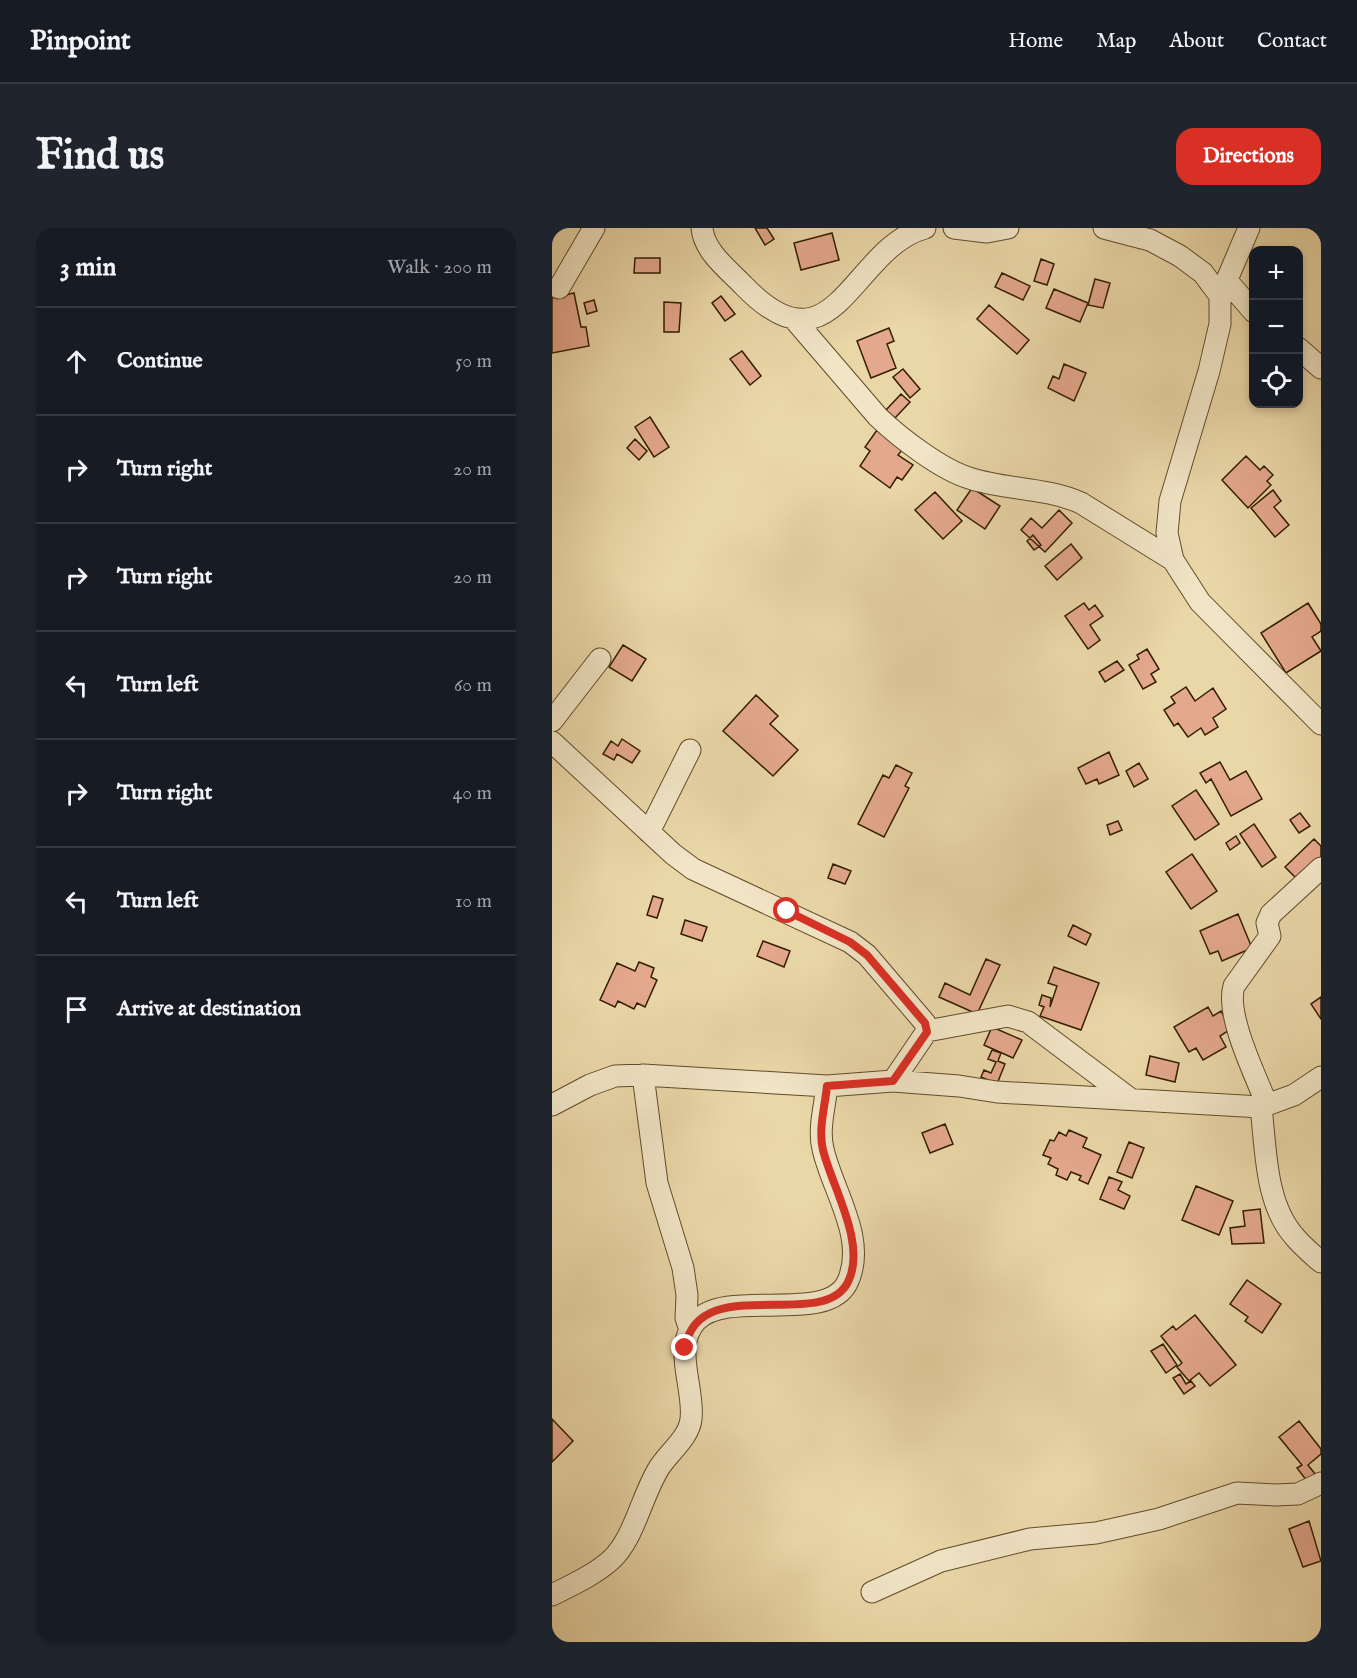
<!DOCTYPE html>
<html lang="en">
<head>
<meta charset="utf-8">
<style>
	:root { --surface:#171b24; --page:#20242c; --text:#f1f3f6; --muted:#9ea1a6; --line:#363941; --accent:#d93025 }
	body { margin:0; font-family:"IM FELL English",serif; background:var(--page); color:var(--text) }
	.controls { position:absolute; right:18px; top:18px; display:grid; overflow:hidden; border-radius:12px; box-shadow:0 3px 9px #0003 }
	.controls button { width:54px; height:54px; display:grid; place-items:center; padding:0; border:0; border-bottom:2px solid var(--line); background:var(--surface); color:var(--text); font:30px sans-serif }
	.stop { position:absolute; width:18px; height:18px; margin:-14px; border:4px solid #d93025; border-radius:50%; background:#fff }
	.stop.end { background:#d93025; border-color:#fff; box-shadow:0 2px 6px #0008 }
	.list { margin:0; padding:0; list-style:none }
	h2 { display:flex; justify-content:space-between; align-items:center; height:78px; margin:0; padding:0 24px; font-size:26px }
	h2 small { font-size:20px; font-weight:400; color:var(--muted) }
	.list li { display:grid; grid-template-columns:39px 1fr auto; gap:18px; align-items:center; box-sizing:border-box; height:108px; padding:0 24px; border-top:2px solid var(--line) }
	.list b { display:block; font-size:22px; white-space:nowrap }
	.list em { font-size:20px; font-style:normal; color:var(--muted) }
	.icon { flex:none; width:33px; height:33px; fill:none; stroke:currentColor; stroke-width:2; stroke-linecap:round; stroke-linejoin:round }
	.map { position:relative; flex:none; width:769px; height:1414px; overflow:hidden; border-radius:18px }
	header { display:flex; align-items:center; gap:36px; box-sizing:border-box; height:84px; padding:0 30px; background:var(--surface); border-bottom:2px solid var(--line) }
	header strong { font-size:28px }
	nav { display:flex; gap:33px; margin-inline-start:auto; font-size:21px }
	.intro { display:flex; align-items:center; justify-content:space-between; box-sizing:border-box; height:144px; padding:0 36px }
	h1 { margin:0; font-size:42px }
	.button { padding:15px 27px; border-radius:18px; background:var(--accent); color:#fff; font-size:21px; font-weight:700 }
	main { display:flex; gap:36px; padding:0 36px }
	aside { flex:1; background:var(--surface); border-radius:18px; box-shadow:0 3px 9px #0003 }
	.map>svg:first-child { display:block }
</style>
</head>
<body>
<header>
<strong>Pinpoint</strong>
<nav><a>Home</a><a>Map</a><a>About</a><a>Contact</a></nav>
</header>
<div class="intro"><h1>Find us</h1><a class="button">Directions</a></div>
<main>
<aside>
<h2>3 min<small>Walk · 200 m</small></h2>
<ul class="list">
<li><svg class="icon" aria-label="ahead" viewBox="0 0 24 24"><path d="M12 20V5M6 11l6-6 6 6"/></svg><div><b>Continue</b></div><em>50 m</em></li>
<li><svg class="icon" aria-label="right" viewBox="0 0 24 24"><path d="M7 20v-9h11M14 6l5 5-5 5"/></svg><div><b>Turn right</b></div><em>20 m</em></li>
<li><svg class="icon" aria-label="right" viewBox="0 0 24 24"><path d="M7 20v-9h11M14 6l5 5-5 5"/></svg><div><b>Turn right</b></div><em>20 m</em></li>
<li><svg class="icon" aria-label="left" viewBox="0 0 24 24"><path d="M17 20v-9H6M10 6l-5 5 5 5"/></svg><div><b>Turn left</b></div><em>60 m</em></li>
<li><svg class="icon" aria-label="right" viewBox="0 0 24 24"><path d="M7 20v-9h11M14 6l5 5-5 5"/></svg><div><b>Turn right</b></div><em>40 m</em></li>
<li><svg class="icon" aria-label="left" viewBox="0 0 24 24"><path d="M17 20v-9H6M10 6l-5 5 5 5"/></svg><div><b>Turn left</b></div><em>10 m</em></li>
<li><svg class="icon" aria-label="arrive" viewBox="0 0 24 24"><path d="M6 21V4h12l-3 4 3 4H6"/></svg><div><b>Arrive at destination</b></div></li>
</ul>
</aside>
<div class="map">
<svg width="769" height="1414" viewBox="0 0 769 1414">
	<rect width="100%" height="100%" fill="#ead7a8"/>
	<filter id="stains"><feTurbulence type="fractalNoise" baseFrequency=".00333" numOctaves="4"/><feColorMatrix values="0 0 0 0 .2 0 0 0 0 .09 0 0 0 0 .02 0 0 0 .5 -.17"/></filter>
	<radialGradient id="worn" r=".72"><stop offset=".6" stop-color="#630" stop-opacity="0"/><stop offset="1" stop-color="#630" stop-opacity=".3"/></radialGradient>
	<path fill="#e4a88c" stroke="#331d03" stroke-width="1.5" d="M203 0H215L222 11 213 17Z
		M280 5 287 32 249 42 242 15Z
		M83 30H108V45H82Z
		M489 31 502 36 495 57 482 53Z
		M450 45 478 58 471 72 443 59Z
		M543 51 558 55 551 80 536 77Z
		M502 61 536 75 528 94 494 80Z
		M22 65 29 99H34L37 118 0 125V70Z
		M169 68 183 86 173 93 160 75Z
		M42 72 45 83 35 86 32 75Z
		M112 74 129 75 127 104H112Z
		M437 77 477 112 465 126 425 91Z
		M337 100 342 113 335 116 344 140 319 150 305 113Z
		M190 123 209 148 198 157 178 131Z
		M512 136 534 145 522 173 496 160 501 148 507 151Z
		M351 141 368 161 358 170 341 149Z
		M349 166 358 174 343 190 334 182Z
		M98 189 117 219 102 229 83 199Z
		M325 202 351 221 346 227 361 237 350 252 345 249 338 260 308 238 318 223 313 219Z
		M83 211 95 223 87 232 75 220Z
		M694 228 708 242 712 238 721 247 715 253 719 257 696 280 670 252Z
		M420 260 448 278 433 301 405 282Z
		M721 262 729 273 722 279 737 297 723 309 699 280Z
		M383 264 410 293 391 311 363 282Z
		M507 282 520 295 493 324 469 302 479 290 490 300Z
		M481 307 489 317 482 322 475 313Z
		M519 316 530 330 505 352 493 338Z
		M532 375 537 382 543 377 551 388 538 397 548 412 536 421 513 388Z
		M756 375 769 396V403L760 409 769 423 734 445 709 405Z
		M71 417 94 431 80 453 57 439Z
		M595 421 607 441 599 446 604 454 591 461 577 437 587 431 585 427Z
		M565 433 572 442 553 454 547 444Z
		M634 459 643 473 661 460 674 481 661 490 666 499 653 507 649 500 636 509 626 495 622 498 612 482 623 475 619 469Z
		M204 467 226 488 218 496 246 522 221 548 171 503Z
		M70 511 88 523 80 535 65 526 62 532 51 526 59 513 66 518Z
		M557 524 567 547 547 556 545 551 534 556 526 540Z
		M668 534 678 552 694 543 710 571 679 588 659 551 654 555 648 545Z
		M587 535 596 551 582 559 574 543Z
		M344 537 360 545 353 558 357 560 332 609 306 596 331 547 337 550Z
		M644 562 667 596 643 612 620 578Z
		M748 585 758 598 747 605 738 592Z
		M566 593 570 602 558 607 555 597Z
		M702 596 724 629 710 639 688 606Z
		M684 608 688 615 678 622 674 615Z
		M762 611 769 618V630L746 652 733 639Z
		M640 626 665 663 639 681 614 644Z
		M281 636 299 643 293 656 276 650Z
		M101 668 111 671 105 690 95 687Z
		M686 686 700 720 670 733 666 723 658 726 648 703Z
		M133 692 155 699 150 713 129 706Z
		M521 697 539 706 534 717 516 708Z
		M211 713 238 723 232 739 205 728Z
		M434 731 448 737 425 786 387 769 393 755 418 767Z
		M87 734 102 740 99 749 105 752 93 779 85 775 82 781 66 773 63 779 48 772 65 735 83 743Z
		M502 739 547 755 529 802 488 788 492 779 487 777 490 767 499 770 498 779 505 758 496 755Z
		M769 769V791L759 776Z
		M656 779 661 788 669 783 679 801 668 808 674 819 651 832 644 820 637 824 622 799Z
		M440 799 470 812 461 830 432 817Z
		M440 822 449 825 446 833 453 836 445 856 429 849 432 842 439 845 444 834 436 831Z
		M598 828 627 835 623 854 594 847Z
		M393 896 401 916 378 925 370 905Z
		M517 902 535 910 531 919 549 927 536 956 527 952 529 948 519 944 515 952 504 947 506 941 496 936 499 930 491 927 498 912 502 913 507 904 514 908Z
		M577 914 592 920 580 950 565 944Z
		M557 949 570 954 566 962 578 968 572 981 548 971Z
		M644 958 681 973 667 1007 630 992Z
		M708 981 712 1015 680 1016 678 1000 693 998 691 983Z
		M695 1052 729 1076 710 1105 693 1093 696 1089 678 1076Z
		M643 1087 684 1137 658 1158 647 1145 637 1153 625 1139 630 1135 609 1108 621 1098 624 1102Z
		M611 1116 625 1137 614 1145 599 1123Z
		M628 1146 634 1156 639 1153 643 1158 632 1166 621 1150Z
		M0 1191 21 1213 0 1234Z
		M747 1193 769 1221V1226L756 1237 764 1247 755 1253 745 1240 750 1237 727 1209Z
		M757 1293 769 1333 751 1339 737 1301Z"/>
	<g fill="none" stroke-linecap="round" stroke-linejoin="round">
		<g stroke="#614c2c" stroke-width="23">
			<path id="street" d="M150 0C152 24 177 42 192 58 283 152 299 20 373 0
				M402 0 435 4 456 0
				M552 0 598 12 628 28 651 45 668 68V96L657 143 618 273 615 305 621 332 648 374 769 496
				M676 54 702 84
				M7 60 42 0
				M668 68 697 0
				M242 91 326 189C347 209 388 241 417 250 453 262 493 259 529 275L621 332
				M746 120 769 140
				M0 493 48 431
				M0 514 121 626 141 641 298 714 315 727 373 795 375 803 341 853
				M97 604 138 522
				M375 803 456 788 476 794 577 870
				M91 847 105 955 131 1040 135 1067 134 1090 138 1102
				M0 877 38 857 63 848 91 847 275 858 341 853 407 858 445 864 709 879 742 867 769 849
				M715 877C704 848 673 787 682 758L718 708 715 695 719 686 769 640
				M709 879C714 921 713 975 742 1008 750 1018 760 1026 769 1034
				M320 1364 389 1333 478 1311 544 1305 607 1291 685 1265 723 1267 746 1266 769 1255
				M0 1367C20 1357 42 1347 59 1332 82 1311 90 1267 107 1240 117 1224 137 1210 139 1191 143 1161 120 1119 144 1093 176 1059 277 1098 296 1053 315 1010 280 962 271 921 266 901 273 878 275 858"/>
		</g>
		<use href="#street" stroke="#f1e5c6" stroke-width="21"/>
	</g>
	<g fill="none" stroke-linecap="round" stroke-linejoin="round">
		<path stroke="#d93025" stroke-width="8" d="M133 1120C146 1042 271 1105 296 1054 315 1016 280 959 271 922 266 902 273 878 275 858L341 853 375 804 373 795 315 727 298 714 235 683"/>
	</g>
	<rect width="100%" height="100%" filter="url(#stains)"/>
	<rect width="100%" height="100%" fill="url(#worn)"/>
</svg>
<div class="controls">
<button>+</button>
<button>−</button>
<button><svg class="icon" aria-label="locate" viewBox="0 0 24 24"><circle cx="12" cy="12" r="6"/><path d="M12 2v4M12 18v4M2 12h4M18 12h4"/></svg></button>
</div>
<div class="stop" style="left:235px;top:683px"></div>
<div class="stop end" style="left:133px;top:1120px"></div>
</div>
</main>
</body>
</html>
